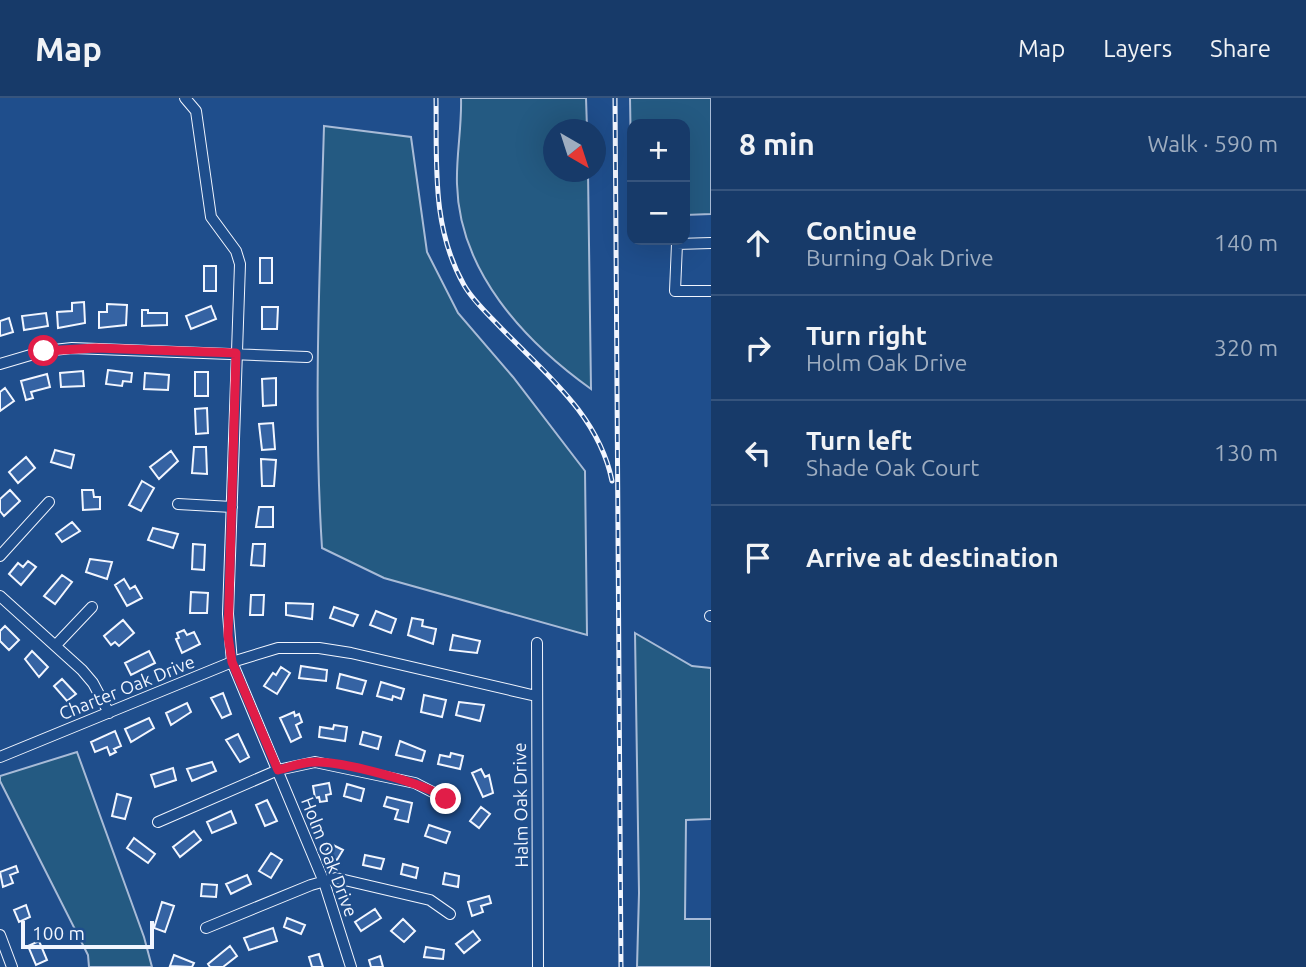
<!DOCTYPE html>
<html lang="en">
<head>
<meta charset="utf-8">
<style>
	:root { --surface:#173a69; --page:#244571; --text:#f1f3f6; --muted:#9eadc0; --line:#36547d }
	body { margin:0; font-family:Ubuntu,sans-serif; background:var(--page); color:var(--text) }
	.controls { position:absolute; right:21px; top:21px; display:grid; overflow:hidden; border-radius:14px; box-shadow:0 7px 28px #0002 }
	.controls button { width:63px; height:63px; display:grid; place-items:center; padding:0; border:0; border-bottom:2px solid var(--line); background:var(--surface); color:var(--text); font:35px sans-serif }
	.compass { position:absolute; left:543px; top:21px; width:63px; height:63px; border-radius:50%; background:var(--surface); box-shadow:0 7px 28px #0002; rotate:141deg }
	.scale { position:absolute; left:21px; bottom:18px; width:133px; box-sizing:border-box; padding-left:7px; border:4px solid #f2f6ff; border-top:0; font-size:19px; line-height:24px; white-space:nowrap; color:#f2f6ff; -webkit-text-stroke:5px #1f4e8c; paint-order:stroke }
	.stop { position:absolute; width:21px; height:21px; margin:-16px; border:5px solid #e11d48; border-radius:50%; background:#fff }
	.stop.end { background:#e11d48; border-color:#fff; box-shadow:0 2px 7px #0008 }
	.list { margin:0; padding:0; list-style:none }
	h2 { display:flex; justify-content:space-between; align-items:center; height:91px; margin:0; padding:0 28px; font-size:30px }
	h2 small { font-size:23px; font-weight:400; color:var(--muted) }
	.list li { display:grid; grid-template-columns:46px 1fr auto; gap:21px; align-items:center; box-sizing:border-box; height:105px; padding:0 28px; border-top:2px solid var(--line) }
	.list b { display:block; font-size:26px; white-space:nowrap }
	.list p { margin:0; font-size:23px; white-space:nowrap; color:var(--muted) }
	.list em { font-size:23px; font-style:normal; color:var(--muted) }
	.icon { flex:none; width:38px; height:38px; fill:none; stroke:currentColor; stroke-width:2; stroke-linecap:round; stroke-linejoin:round }
	.map { position:relative; flex:none; width:711px; height:869px; overflow:hidden }
	header { display:flex; align-items:center; gap:42px; box-sizing:border-box; height:98px; padding:0 35px; background:var(--surface); border-bottom:2px solid var(--line) }
	header strong { font-size:33px }
	nav { display:flex; gap:38px; margin-inline-start:auto; font-size:24px }
	main { display:flex }
	aside { flex:1; background:var(--surface) }
	.map>svg:first-child { display:block }
</style>
</head>
<body>
<header>
<strong>Map</strong>
<nav><a>Map</a><a>Layers</a><a>Share</a></nav>
</header>
<main>
<div class="map">
<svg width="711" height="869" viewBox="0 0 711 869">
	<rect width="100%" height="100%" fill="#1f4e8c"/>
	<path fill="#245a82" stroke="#a8bbd7" stroke-width="2" d="M461 0H586L587 31 554 32V74H588L591 291C524 243 459 173 457 86 456 58 462 29 461 0Z
		M630 0H711V116L685 117V26H632V118Z
		M324 28 411 39 427 154 458 215 513 279 585 373 587 537 384 480 322 450C313 310 320 168 324 28Z
		M635 535 692 568 711 570V721L686 722 685 821H711V869H637L639 795Z
		M77 654 144 839 152 869H89L88 857 0 683V678Z"/>
	<path fill="#3563a3" stroke="#f2f6ff" stroke-width="2" d="M260 160H272V185H260Z
		M204 168H216V193H204Z
		M84 204 85 225 58 230 57 214 72 213V205Z
		M107 206 127 207 126 227 99 230V214H107Z
		M211 208 216 221 191 231 186 218Z
		M262 209H278L277 231H262Z
		M142 212H148V215H167V227L142 228Z
		M46 215 48 228 24 232 22 218Z
		M9 220 13 234 0 238V223Z
		M108 272 132 275 131 284 123 283 122 288 106 286Z
		M83 273 84 288 61 289 60 275Z
		M195 274H208V298H195Z
		M145 275 169 277 168 292 144 291Z
		M47 276 50 289 31 294 33 300 26 302 21 283Z
		M276 280V307L263 308 262 281Z
		M5 290 14 303 0 313V294Z
		M207 310 208 335 196 336 195 311Z
		M273 325 275 351 262 352 259 326Z
		M194 349H206L207 376 192 375Z
		M55 352 74 357 71 370 51 364Z
		M171 353 178 363 159 381 150 369Z
		M26 359 35 370 18 385 9 374Z
		M261 361 276 362 274 388H262Z
		M142 383 154 390 141 413 129 407Z
		M10 392 20 403 4 418 0 413V401Z
		M82 392H93L94 399H100V411L83 412Z
		M259 409H273V429H256Z
		M72 424 80 433 62 444 56 436Z
		M153 430 178 436 173 450 148 442Z
		M193 446 205 447 204 472 192 471Z
		M253 446H265L264 468 251 467Z
		M90 461 112 464 107 481 86 474Z
		M28 463 36 469 21 487 9 476 18 465 23 469Z
		M62 477 72 484 55 506 44 498Z
		M124 481 130 491 135 488 142 500 127 508 115 487Z
		M191 494 208 495 207 515H190Z
		M251 497H264L263 517H250Z
		M286 505 313 506 312 521 286 517Z
		M334 509 358 517 353 528 330 520Z
		M376 513 396 521 391 535 370 527Z
		M412 520 423 522 422 528 436 531 433 546 408 537Z
		M123 522 134 535 119 548 115 544 111 547 104 538Z
		M5 528 19 542 9 552 0 543V533Z
		M184 532 187 537 194 534 200 546 182 555 176 541 179 540 177 535Z
		M453 537 480 543 477 555 450 552Z
		M32 553 48 569 39 579 25 561Z
		M149 553 155 565 131 577 125 565Z
		M301 568 327 572 326 583 299 580Z
		M281 569 290 575 277 596 264 588 273 575 276 577Z
		M340 576 366 583 362 596 337 590Z
		M62 581 76 596 67 603 54 588Z
		M381 584 404 591 401 601 393 598 392 602 377 598Z
		M223 595 231 616 222 620 211 600Z
		M424 597 446 602 442 619 421 614Z
		M459 604 484 607 480 623 456 617Z
		M187 605 191 614 171 627 166 615Z
		M294 614 295 618 299 616 302 624 296 627 301 639 291 644 280 620Z
		M149 620 154 630 131 644 125 631Z
		M334 627 347 629 345 643 319 639 320 629 333 631Z
		M115 633 121 648 114 651 116 654 110 657 107 649 95 654 91 644Z
		M363 634 381 639 378 651 360 646Z
		M238 636 249 659 240 664 226 642Z
		M400 643 425 653 422 663 396 657Z
		M451 655 463 658 460 671 438 666 440 657 450 659Z
		M212 664 216 673 192 683 187 671Z
		M173 670 176 682 155 689 151 677Z
		M481 671 485 679 489 677 493 695 483 699 472 675Z
		M329 685 331 696 326 697 327 703 320 704 319 699 315 700 313 688Z
		M347 686 364 691 361 703 344 698Z
		M117 696 131 700 125 721 112 718Z
		M387 699 412 705 408 724 395 721 398 712 384 708Z
		M267 702 277 723 265 728 256 707Z
		M481 709 490 716 479 730 470 723Z
		M231 713 236 725 212 735 207 724Z
		M429 727 450 734 446 745 425 738Z
		M194 733 201 742 180 759 173 749Z
		M134 740 155 756 148 765 127 750Z
		M331 746 343 752 337 762 325 755Z
		M271 755 282 762 271 780 259 773Z
		M365 757 384 761 381 771 363 767Z
		M403 766 418 770 416 780 401 776Z
		M16 768 18 774 10 777 13 785 3 789 0 774Z
		M445 775 459 778 458 789 443 786Z
		M247 777 251 786 231 796 226 786Z
		M202 786 217 787 216 799 201 798Z
		M489 798 491 805 481 808 483 814 472 818 468 804Z
		M162 804 174 808 165 834 154 830Z
		M26 807 30 819 19 824 14 812Z
		M375 811 381 820 361 833 355 824Z
		M287 820 305 827 301 836 284 829Z
		M403 821 415 833 404 844 391 833Z
		M273 830 277 843 249 852 244 840Z
		M473 833 480 842 464 855 456 846Z
		M39 843 47 862 36 867 28 848Z
		M230 848 237 858 223 869H210L208 866Z
		M426 849 444 852 443 861 424 859Z
		M319 856 323 869H312L309 859Z
		M174 857 194 865 192 869 170 868Z
		M380 858 383 869H371L369 862Z"/>
	<g fill="none" stroke-linecap="round" stroke-linejoin="round">
		<g stroke="#f2f6ff" stroke-width="12">
			<path id="minor" d="M185 0 196 13 211 119 236 153 240 166 228 516 232 564 324 784 351 869
				M711 145 677 146 675 193H711
				M0 266 44 253 72 250 307 259
				M178 406 232 409
				M0 458 49 404
				M0 498 82 572 93 585 109 615
				M710 518H711
				M537 545 538 869
				M56 547 92 509
				M0 659 232 564 278 550H319L351 555 536 598
				M158 724 278 672 315 664 415 685 446 701
				M206 830 311 787 336 780 430 802 450 816
				M0 837 12 869"/>
		</g>
		<use href="#minor" stroke="#1f4e8c" stroke-width="10"/>
		<g stroke="#f2f6ff" stroke-width="5">
			<path id="rail" d="M436 0C437 64 431 129 464 187 473 203 489 217 502 231 546 276 599 318 612 383
				M615 0 621 869"/>
		</g>
		<use href="#rail" stroke="#1f4e8c" stroke-width="2.5" stroke-dasharray="8" stroke-linecap="butt"/>
	</g>
	<g fill="none" stroke-linecap="round" stroke-linejoin="round">
		<path stroke="#e11d48" stroke-width="9" d="M44 253 96 250 236 255 228 538 232 564 278 672C290 669 302 664 315 664 341 663 426 685 446 701"/>
	</g>
	<g text-anchor="middle" stroke-width="5" stroke-linejoin="round" paint-order="stroke">
		<g font-size="18" fill="#f2f6ff" stroke="#1f4e8c">
			<text transform="translate(127 590) rotate(-22)" y="6">Charter Oak Drive</text>
			<text transform="translate(521 707) rotate(-91)" y="6">Halm Oak Drive</text>
			<text transform="translate(329 759) rotate(69)" y="6">Holm Oak Drive</text>
		</g>
	</g>
</svg>
<div class="controls">
<button>+</button>
<button>−</button>
</div>
<svg class="compass" viewBox="-18 -18 36 36"><path d="M0-13l5 13h-10z" fill="#e53935"/><path d="M0 13l5-13h-10z" fill="#9eadc0"/></svg>
<div class="scale">100 m</div>
<div class="stop" style="left:44px;top:253px"></div>
<div class="stop end" style="left:446px;top:701px"></div>
</div>
<aside>
<h2>8 min<small>Walk · 590 m</small></h2>
<ul class="list">
<li><svg class="icon" aria-label="ahead" viewBox="0 0 24 24"><path d="M12 20V5M6 11l6-6 6 6"/></svg><div><b>Continue</b><p>Burning Oak Drive</p></div><em>140 m</em></li>
<li><svg class="icon" aria-label="right" viewBox="0 0 24 24"><path d="M7 20v-9h11M14 6l5 5-5 5"/></svg><div><b>Turn right</b><p>Holm Oak Drive</p></div><em>320 m</em></li>
<li><svg class="icon" aria-label="left" viewBox="0 0 24 24"><path d="M17 20v-9H6M10 6l-5 5 5 5"/></svg><div><b>Turn left</b><p>Shade Oak Court</p></div><em>130 m</em></li>
<li><svg class="icon" aria-label="arrive" viewBox="0 0 24 24"><path d="M6 21V4h12l-3 4 3 4H6"/></svg><div><b>Arrive at destination</b></div></li>
</ul>
</aside>
</main>
</body>
</html>
